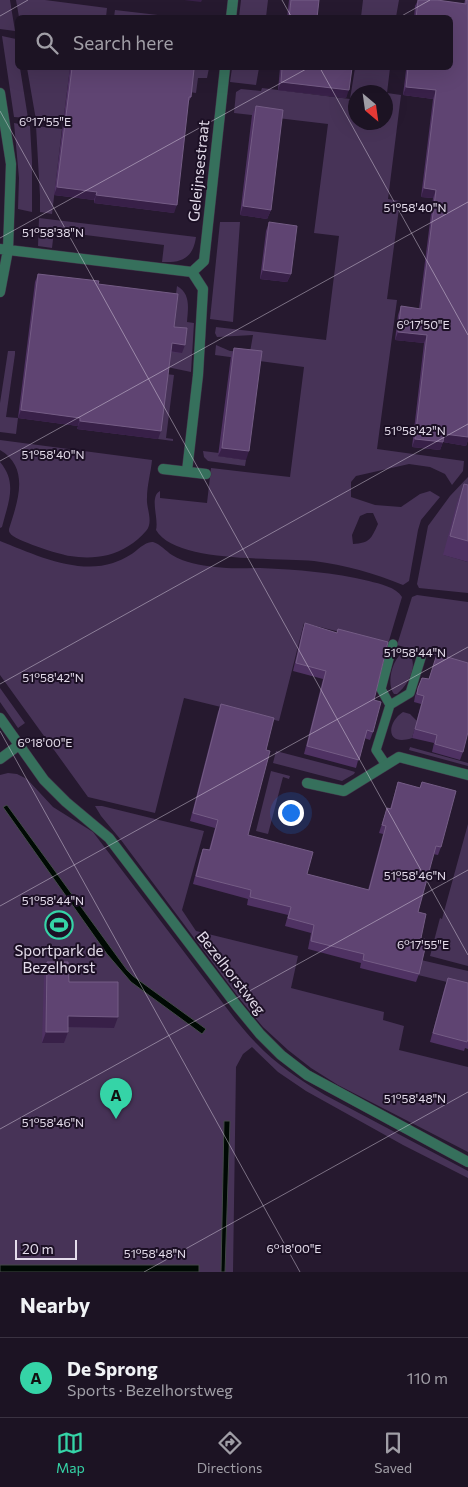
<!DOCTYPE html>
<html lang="en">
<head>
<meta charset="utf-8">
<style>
	:root { --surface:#1c1323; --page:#251c2b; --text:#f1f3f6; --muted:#a09ea6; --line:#3a3241; --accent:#35d4a7 }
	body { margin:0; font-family:Commissioner,sans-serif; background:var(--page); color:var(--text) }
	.compass { position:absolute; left:348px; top:85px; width:45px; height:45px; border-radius:50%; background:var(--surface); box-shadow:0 5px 20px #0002; rotate:151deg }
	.scale { position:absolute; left:15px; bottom:12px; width:62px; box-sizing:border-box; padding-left:5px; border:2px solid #e4dceb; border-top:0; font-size:14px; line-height:18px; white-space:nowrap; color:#e4dceb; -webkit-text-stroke:4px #1c1025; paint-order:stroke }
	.you { position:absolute; left:290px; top:812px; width:18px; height:18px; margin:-12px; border:4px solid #fff; border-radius:50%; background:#1a73e8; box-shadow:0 0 0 8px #1a73e833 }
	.badge { display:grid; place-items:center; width:32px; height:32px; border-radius:50%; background:var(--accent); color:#111; font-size:16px; font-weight:700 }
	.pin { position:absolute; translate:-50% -41px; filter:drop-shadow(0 1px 2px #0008) }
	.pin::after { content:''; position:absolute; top:26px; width:18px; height:15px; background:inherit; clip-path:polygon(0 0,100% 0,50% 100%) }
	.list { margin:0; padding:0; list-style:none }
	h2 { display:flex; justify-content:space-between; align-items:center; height:65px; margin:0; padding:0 20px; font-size:21px }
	h2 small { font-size:16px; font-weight:400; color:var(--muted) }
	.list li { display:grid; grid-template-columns:32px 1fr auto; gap:15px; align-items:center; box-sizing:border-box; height:80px; padding:0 20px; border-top:1px solid var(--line) }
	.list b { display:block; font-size:19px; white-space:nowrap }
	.list p { margin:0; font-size:16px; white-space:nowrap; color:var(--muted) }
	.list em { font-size:16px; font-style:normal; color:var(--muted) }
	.icon { flex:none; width:28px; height:28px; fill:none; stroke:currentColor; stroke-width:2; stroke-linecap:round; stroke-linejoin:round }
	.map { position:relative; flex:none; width:468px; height:1272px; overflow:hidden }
	.search { position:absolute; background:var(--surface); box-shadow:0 5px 20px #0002; left:15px; right:15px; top:15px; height:55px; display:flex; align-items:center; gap:12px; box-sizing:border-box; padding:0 18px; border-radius:8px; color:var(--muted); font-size:19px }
	.sheet { height:145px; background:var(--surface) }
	nav { display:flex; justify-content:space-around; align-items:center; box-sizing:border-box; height:70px; border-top:1px solid var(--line); background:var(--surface); font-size:14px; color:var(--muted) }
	nav a { display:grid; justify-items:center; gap:2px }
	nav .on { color:var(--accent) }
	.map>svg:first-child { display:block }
</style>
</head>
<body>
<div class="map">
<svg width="468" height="1272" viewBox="0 0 468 1272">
	<rect width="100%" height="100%" fill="#26192f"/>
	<path fill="#473357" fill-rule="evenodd" d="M0 0H10L15 31 0 29Z
		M16 0H45L107 8 106 17H19Z
		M241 0H268L266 17H239Z
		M363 0H399L396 17H361Z
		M115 10 175 17H114Z
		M2 36 16 39 18 68H20L28 118 14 117Z
		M27 68H70L63 123 36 120Z
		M192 68H209L207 78H198L196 93 189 92Z
		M232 68H259L256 85 230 82Z
		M355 68H390L387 93 401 95 388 199 400 201 387 299 397 300 377 449 464 461 463 471 452 485 445 474 430 467 409 464 356 476 351 482V497L375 505 401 507 420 494 430 491 440 497 421 520 418 530 409 581 403 585C374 573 345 565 314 561 279 557 175 564 156 530 159 518 149 497 160 491V498L207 503 211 468 290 477 304 367 215 355 216 345 230 351 250 352 253 335 217 337 215 333 216 327 326 340 339 236 314 233 328 124 234 113 236 92 241 89 261 91 262 88 350 99ZM356 92H386V122H356ZM367 513H373L378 524C371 539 370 543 353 544L352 535 360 516Z
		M14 123 30 126 32 161V212L18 209 19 178Z
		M36 126 62 129 52 214 40 212V196Z
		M39 218 196 237C193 258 182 263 162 262L164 245 54 231 52 248 38 246Z
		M220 222H240L233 322 210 319Z
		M177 286C191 294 188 308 187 322L194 323 191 372 167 367Z
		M8 351H15V354L6 417 18 418 16 434 0 432V403Z
		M166 374 174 375 166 438 173 439V441L158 439Z
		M0 440 152 460C151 472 147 485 147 498 146 508 154 522 146 531 137 542 121 552 108 555 96 558 82 558 70 556 61 555 13 540 10 533 9 532 9 531 9 529 17 503 31 468 0 450Z
		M203 451 219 453 218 456 246 460 245 466 208 461 204 457Z
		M0 462C18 483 8 503 2 527L0 528Z
		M468 477V506L444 555 468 562V593L419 588 417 584 428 526 450 496Z
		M0 541C33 554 77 575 113 563 119 561 125 558 130 555 137 551 145 541 153 542 160 544 166 551 172 555 185 563 200 565 215 567 230 569 245 568 260 568 298 570 333 572 369 581 380 584 396 587 402 597L388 644 304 623 279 721 184 698 155 813 88 797 0 675Z
		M417 595 468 602V664L397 645 412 597Z
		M404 652 409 653C419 666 408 685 397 694H394C386 684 392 658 404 652Z
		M0 688 25 723 18 728 0 702Z
		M403 712 410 714 417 721 412 738C386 747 386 723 403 712Z
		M410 747 468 763V766L409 750Z
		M276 751 345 769 355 772 354 774 342 781 273 763Z
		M271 771 290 776 289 779 283 777 268 834 256 831Z
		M8 773 17 774 27 779 53 807 93 832 235 1019C242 1027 249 1036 256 1043 276 1064 300 1080 325 1095L468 1171V1178L403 1145 306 1091 278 1072 252 1047 243 1054 236 1067 233 1272H0V775Z
		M95 806H102L204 831 182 910 196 931 298 956 291 988 384 1012 383 1020 404 1026 399 1050 468 1067V1152L338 1085 311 1068 288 1050 263 1027 239 998 121 840 101 816Z
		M468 824V966L430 956 440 918 442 919Z
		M421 960 468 971V987L418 975Z"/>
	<path fill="#000a04" stroke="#444949" d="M7 805 127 970 133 976 206 1029 202 1034 131 982 107 954 3 807Z
		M224 1121H230L225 1272H221Z
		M0 1265H199V1272H0Z"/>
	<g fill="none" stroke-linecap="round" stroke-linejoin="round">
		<g stroke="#413449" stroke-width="10">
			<path id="service" d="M390 705 381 689 393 644
				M386 765 376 750 390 705 410 693 421 658"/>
		</g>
		<g stroke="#413449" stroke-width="11">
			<path id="minor" d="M231 18 233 0
				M0 93 11 164 8 250 0 292
				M0 249 192 272 203 289 198 375 187 471
				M192 272 204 261 225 68
				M163 469 206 474
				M0 718 44 780 66 802 109 838 237 1006 260 1034 281 1055 307 1075 468 1162
				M0 759 19 745
				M307 783 344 791 399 757 468 775"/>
		</g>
		<use href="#service" stroke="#36705c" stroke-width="9"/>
		<use href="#minor" stroke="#36705c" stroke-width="10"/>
	</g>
	<path fill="#4f3263" d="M289 0H319L317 18H287Z
		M418 0H437L464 4 465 0H468V440L466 446 443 442 440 450 412 447 424 343 395 340 398 315 401 306 419 309 433 198 421 197 433 99 403 95 406 70 397 69V68H450V18H414L415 6Z
		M70 68H186L191 97 188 103 174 213 94 203V200L54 195Z
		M280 68H352L346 98 278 90Z
		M256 106 271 210 267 219 240 215 252 115Z
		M269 222 291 274 287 282 260 279 266 231Z
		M38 274 98 284 174 327 182 353 171 352 158 439 77 429 78 426 18 418 35 282Z
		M234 348 246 460 218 456 231 356Z
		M464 484 468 485V562L443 555 457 503Z
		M305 623 374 700 373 732 370 740 364 738 356 768 304 754 323 679 293 671 302 632Z
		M437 654 463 752 460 760 432 752 434 743 412 738 421 704 414 702 415 696 422 678 429 679Z
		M221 704 266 750 248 835 307 874 368 890 383 834 379 833 387 808 390 809 398 782 420 788 422 782 441 847 438 855 433 854 418 912 421 938 419 974 416 982 360 968 361 963 308 949 311 933 285 926 288 915 247 905 248 899 193 884 200 857 203 849 209 850 215 828 190 821 218 712Z
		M47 962 69 982 114 1028 68 1027V1032L64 1043H42L44 973Z
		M448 978 468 983V1049L465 1048 464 1051 430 1042 445 986Z"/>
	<path fill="#382048" d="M184 0H202L201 2Z
		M397 68H407L406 70 397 69Z
		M281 82 349 90 346 98 278 90Z
		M406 87 436 90 433 99 403 95Z
		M57 187 97 192 94 200 54 195Z
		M424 188 436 190 433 198 421 197Z
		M96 195 177 205 174 213 94 203Z
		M243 206 271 210 267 219 240 215Z
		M263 270 291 274 287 282 260 279Z
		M398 332 427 335 424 343 395 340Z
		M172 343 185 345 182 353 169 351Z
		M21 410 80 418 78 426 18 418Z
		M80 421 161 431 158 439 77 429Z
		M444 434 468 437V440L466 446 443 442 440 450 412 447 415 439Z
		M222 448 249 451 246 460 218 456Z
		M68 1016 118 1017 114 1028 64 1027Z
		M46 1032H68L64 1043H42Z"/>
	<path fill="#5f4472" stroke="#745c85" d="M291 0H319L317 18H289Z
		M418 0H437L466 4V0H468V437L444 434 443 442 415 439 427 335 398 332 401 306 421 309 436 190 424 188 436 90 406 87 408 68H450V18H416Z
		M72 68H186L194 69 191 97H189L177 205 96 195 97 192 57 187Z
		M282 68H352L349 90 281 82Z
		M256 106 283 110 271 210 243 206Z
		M269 222 297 226 291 274 263 270Z
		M38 274 99 281 98 284 178 294 174 327 187 328 185 345 172 343 161 431 80 421V418L21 410Z
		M234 348 262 351 249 451 222 448Z
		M464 484 468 485V541L450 536Z
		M305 623 337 633 338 629 388 642 374 700 381 702 373 732 367 730 359 760 307 746 326 671 296 663Z
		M437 654 468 663V732L463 752 435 744 437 735 415 729 424 696 417 694 418 688 422 678 429 679Z
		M221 704 274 718 266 750 270 751 248 835 313 852 307 874 369 890 386 826 382 825 387 808 391 809 398 782 420 788 422 782 456 791 441 847 436 846 418 912 426 914 421 938 427 940 419 974 363 960 364 954 311 941 314 925 288 918 291 907 250 897 251 890 196 876 203 849 210 850 218 820 193 813Z
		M47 962H68L69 982H118V1017L68 1016V1032H46Z
		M448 978 468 983V1039L467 1042 433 1033Z"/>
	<path fill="none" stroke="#e4dceb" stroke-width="1" stroke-opacity="0.45" d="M282 0 292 18M0 16 28 0M398 18 430 0M320 68 468 335M0 111 468 955M0 238 308 68M0 461 468 202M0 684 468 424M0 731 300 1272M0 906 468 647M0 1129 468 870M144 1272 468 1092"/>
	<defs>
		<g id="stadium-ring" transform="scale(1.4375)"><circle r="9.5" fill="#1c1025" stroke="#35d4a7" stroke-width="1.5"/><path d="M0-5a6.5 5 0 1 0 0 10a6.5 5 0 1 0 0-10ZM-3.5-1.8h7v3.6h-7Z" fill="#35d4a7"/></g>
	</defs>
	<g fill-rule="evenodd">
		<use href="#stadium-ring" x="59" y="925"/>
	</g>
	<g text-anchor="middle" stroke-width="4" stroke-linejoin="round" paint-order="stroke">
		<g font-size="15" fill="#e4dceb" stroke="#1c1025">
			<text transform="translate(199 171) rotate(-84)" y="5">Geleijnsestraat</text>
			<text transform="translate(231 973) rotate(52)" y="5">Bezelhorstweg</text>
		</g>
		<g font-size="15" fill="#e4dceb" stroke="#1c1025">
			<text x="59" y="956">Sportpark de<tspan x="59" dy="17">Bezelhorst</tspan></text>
		</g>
	</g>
	<g font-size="12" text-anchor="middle" fill="#e4dceb" stroke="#1c1025" stroke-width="4" stroke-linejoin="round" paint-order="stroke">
		<text x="45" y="126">6°17'55"E</text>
		<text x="415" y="212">51°58'40"N</text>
		<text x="53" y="237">51°58'38"N</text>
		<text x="423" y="329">6°17'50"E</text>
		<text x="415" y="435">51°58'42"N</text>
		<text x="53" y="459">51°58'40"N</text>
		<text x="415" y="657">51°58'44"N</text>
		<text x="53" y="682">51°58'42"N</text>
		<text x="45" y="747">6°18'00"E</text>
		<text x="415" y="880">51°58'46"N</text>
		<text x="53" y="905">51°58'44"N</text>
		<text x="423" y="949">6°17'55"E</text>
		<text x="415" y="1103">51°58'48"N</text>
		<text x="53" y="1127">51°58'46"N</text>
		<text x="294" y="1253">6°18'00"E</text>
		<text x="155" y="1258">51°58'48"N</text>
	</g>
</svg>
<svg class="compass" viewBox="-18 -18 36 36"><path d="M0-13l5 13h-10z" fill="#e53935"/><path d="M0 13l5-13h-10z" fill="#a09ea6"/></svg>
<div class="scale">20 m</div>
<div class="you"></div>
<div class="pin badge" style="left:116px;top:1119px">A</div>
<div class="search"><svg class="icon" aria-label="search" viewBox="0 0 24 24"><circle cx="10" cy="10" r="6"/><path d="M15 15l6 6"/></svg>Search here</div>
</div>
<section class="sheet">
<h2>Nearby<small></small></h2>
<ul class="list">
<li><span class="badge">A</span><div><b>De Sprong</b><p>Sports · Bezelhorstweg</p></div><em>110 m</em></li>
</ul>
</section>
<nav>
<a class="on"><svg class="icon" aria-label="map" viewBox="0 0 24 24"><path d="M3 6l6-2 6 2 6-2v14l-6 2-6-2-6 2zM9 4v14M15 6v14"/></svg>Map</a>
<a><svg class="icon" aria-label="directions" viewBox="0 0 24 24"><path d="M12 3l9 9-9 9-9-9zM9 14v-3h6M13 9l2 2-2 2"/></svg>Directions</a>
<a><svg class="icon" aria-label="saved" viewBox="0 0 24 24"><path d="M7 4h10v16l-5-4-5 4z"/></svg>Saved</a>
</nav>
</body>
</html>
